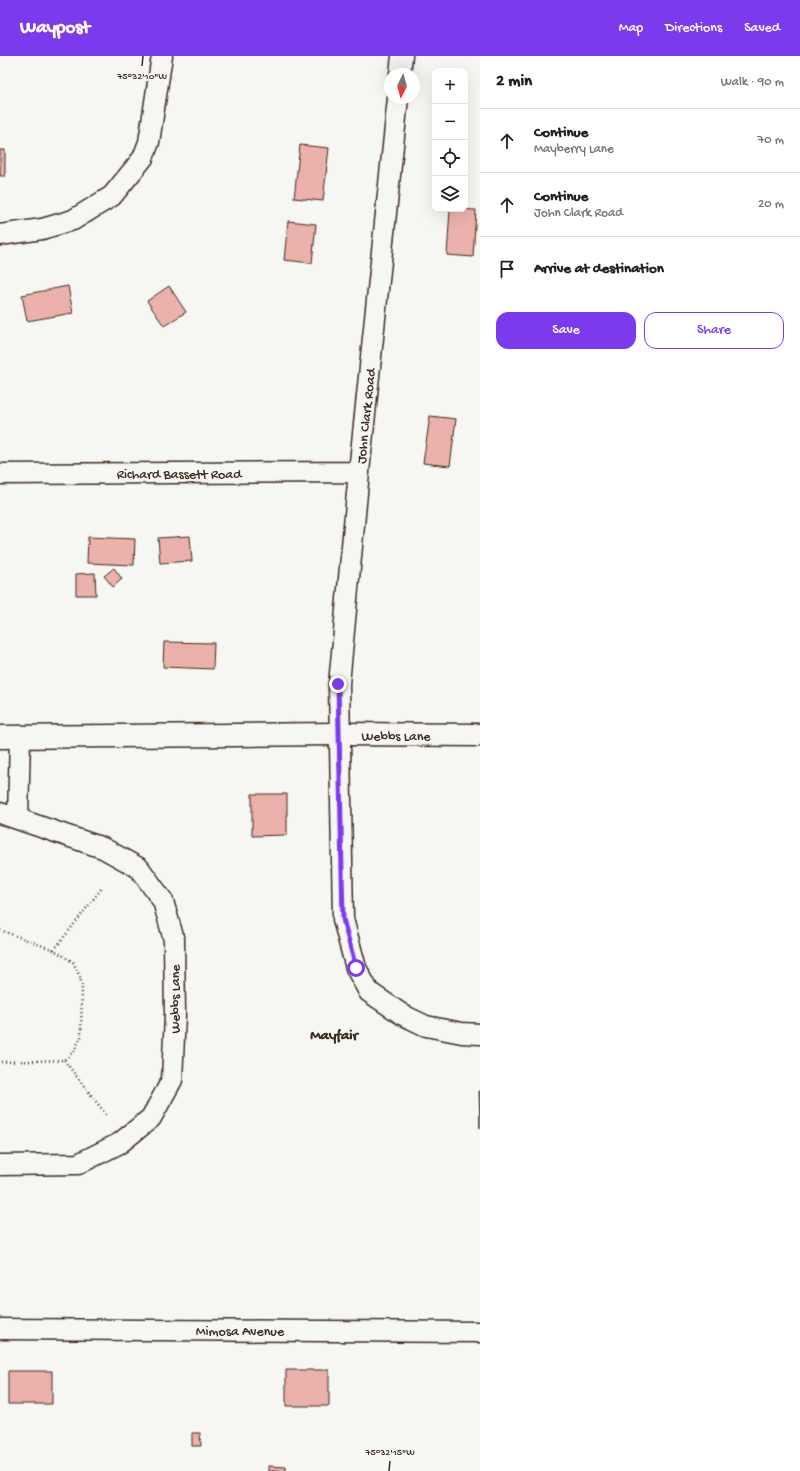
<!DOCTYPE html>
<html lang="en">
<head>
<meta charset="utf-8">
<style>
	:root { --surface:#fff; --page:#f2f2f2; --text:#202124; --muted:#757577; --line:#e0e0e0; --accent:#7c3aed }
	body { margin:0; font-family:"Gochi Hand",sans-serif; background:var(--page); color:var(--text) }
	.controls { position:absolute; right:12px; top:12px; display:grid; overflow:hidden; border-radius:8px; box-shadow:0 4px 16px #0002 }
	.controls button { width:36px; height:36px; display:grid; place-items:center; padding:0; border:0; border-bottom:1px solid var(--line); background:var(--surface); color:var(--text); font:20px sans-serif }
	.compass { position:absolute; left:384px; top:12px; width:36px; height:36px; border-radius:50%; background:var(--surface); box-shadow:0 4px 16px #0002; rotate:186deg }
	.stop { position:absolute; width:12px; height:12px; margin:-9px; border:3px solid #7c3aed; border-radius:50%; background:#fff }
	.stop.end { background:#7c3aed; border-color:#fff; box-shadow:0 1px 4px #0008 }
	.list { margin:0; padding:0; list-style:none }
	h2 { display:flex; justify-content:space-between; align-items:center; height:52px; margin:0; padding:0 16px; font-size:17px }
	h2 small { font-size:13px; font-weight:400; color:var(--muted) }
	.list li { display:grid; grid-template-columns:26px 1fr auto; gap:12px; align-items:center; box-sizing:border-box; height:64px; padding:0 16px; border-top:1px solid var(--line) }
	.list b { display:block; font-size:15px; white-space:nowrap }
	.list p { margin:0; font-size:13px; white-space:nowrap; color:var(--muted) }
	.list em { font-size:13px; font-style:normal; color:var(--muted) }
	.actions { display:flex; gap:8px; padding:12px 16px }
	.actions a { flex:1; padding:9px 0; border:1px solid var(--accent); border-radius:12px; text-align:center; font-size:14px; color:var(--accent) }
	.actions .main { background:var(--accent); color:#fff }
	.icon { flex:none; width:22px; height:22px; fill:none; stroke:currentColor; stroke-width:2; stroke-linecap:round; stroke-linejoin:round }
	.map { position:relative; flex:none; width:480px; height:1415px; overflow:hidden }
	header { display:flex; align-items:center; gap:24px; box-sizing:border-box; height:56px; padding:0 20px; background:var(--accent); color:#fff }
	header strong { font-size:19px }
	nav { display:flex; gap:22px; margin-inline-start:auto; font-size:14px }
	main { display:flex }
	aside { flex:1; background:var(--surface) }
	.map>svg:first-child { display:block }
</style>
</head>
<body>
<header>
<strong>Waypost</strong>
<nav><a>Map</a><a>Directions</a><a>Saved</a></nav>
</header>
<main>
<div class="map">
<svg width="480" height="1415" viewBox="0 0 480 1415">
	<rect width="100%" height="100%" fill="#f6f6f2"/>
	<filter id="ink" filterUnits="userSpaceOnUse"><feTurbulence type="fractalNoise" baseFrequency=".025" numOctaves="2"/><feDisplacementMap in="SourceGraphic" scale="8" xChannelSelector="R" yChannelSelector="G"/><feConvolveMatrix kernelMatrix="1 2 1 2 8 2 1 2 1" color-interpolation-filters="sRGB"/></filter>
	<g filter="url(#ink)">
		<path fill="#ecb1ab" stroke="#3b2a1e" d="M300 89 329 92 323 145 294 142Z
			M0 94H5V120H0Z
			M450 153 476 154 473 201 447 199Z
			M288 165 316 168 312 207 284 204Z
			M68 230 73 257 27 265 22 239Z
			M169 230 186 256 164 270 147 245Z
			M430 360 456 363 450 410 423 407Z
			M190 480 192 505 160 507 158 482Z
			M88 481 135 483 134 509 87 507Z
			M114 512 122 523 113 531 104 520Z
			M95 517 96 539H76V518Z
			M164 586 214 587 213 613 163 611Z
			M252 738H287V779L252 780Z
			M479 1035H480V1072Z
			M286 1314H329V1350H286Z
			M8 1315H52V1348H8Z
			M192 1377H200L201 1390H192Z
			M269 1410 286 1411V1415H269Z"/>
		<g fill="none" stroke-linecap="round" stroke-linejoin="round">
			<g stroke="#3b2a1e" stroke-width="23">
				<path id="street" d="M400 18 402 0
					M398 42 359 416 339 628 343 863 356 912 369 936 403 959 426 970 462 977 480 978
					M0 179 42 173 73 164 112 140 143 102 149 86 162 0
					M0 418 359 416
					M0 757 103 792 139 812 163 845 174 884 175 959 172 1024 151 1062 120 1087 78 1108 0 1109
					M18 763 20 681
					M0 1273 480 1276"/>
			</g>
			<g stroke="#3b2a1e" stroke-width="25">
				<path id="secondary" d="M0 681 340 678 480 679"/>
			</g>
			<path stroke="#3b2a1e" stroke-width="2.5" stroke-dasharray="1 3" stroke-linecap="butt" d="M0 874 54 894 73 906 80 921 82 930 81 981 74 995 64 1004 0 1006
				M54 894 102 832
				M64 1004 108 1061"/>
			<use href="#street" stroke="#f6f6f2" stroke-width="20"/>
			<use href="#secondary" stroke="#f6f6f2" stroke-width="22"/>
		</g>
	</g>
	<g fill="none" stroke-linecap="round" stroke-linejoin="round" filter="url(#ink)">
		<path stroke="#7c3aed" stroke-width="5" d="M338 628 343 863 356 912"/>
	</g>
	<path fill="none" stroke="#3b2a1e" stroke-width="1.5" d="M142 10 143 0M389 1415 390 1405"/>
	<g text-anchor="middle" stroke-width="4" stroke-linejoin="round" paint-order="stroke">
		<g font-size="14" fill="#3b2a1e" stroke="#f6f6f2">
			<text transform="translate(365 360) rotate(-84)" y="5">John Clark Road</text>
			<text x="179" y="422">Richard Bassett Road</text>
			<text x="396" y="684">Webbs Lane</text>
			<text transform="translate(174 943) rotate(-90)" y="5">Webbs Lane</text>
			<text x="240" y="1279">Mimosa Avenue</text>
		</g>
		<g font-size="15" font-weight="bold" fill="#3b2a1e" stroke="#f6f6f2">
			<text x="334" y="983">Mayfair</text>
		</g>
	</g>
	<g font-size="10" text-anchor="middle" fill="#3b2a1e" stroke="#f6f6f2" stroke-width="4" stroke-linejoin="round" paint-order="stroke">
		<text x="142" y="23">75°32'10"W</text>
		<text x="390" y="1399">75°32'15"W</text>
	</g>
</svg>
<div class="controls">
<button>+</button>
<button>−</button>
<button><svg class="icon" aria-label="locate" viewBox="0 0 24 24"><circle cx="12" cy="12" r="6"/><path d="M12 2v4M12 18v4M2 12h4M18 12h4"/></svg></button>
<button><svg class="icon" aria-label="layers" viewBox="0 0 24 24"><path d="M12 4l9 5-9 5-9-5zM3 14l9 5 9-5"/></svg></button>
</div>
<svg class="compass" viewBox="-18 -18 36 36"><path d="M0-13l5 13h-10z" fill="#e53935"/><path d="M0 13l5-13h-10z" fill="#757577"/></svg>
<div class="stop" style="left:356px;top:912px"></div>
<div class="stop end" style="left:338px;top:628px"></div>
</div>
<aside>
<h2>2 min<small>Walk · 90 m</small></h2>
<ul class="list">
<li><svg class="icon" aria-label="ahead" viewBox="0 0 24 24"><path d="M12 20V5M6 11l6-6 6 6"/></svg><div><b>Continue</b><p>Mayberry Lane</p></div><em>70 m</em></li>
<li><svg class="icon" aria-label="ahead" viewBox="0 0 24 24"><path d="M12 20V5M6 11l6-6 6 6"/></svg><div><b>Continue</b><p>John Clark Road</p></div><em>20 m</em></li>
<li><svg class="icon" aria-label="arrive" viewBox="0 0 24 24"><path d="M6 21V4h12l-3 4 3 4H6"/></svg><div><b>Arrive at destination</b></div></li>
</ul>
<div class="actions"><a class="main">Save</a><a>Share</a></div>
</aside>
</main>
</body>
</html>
